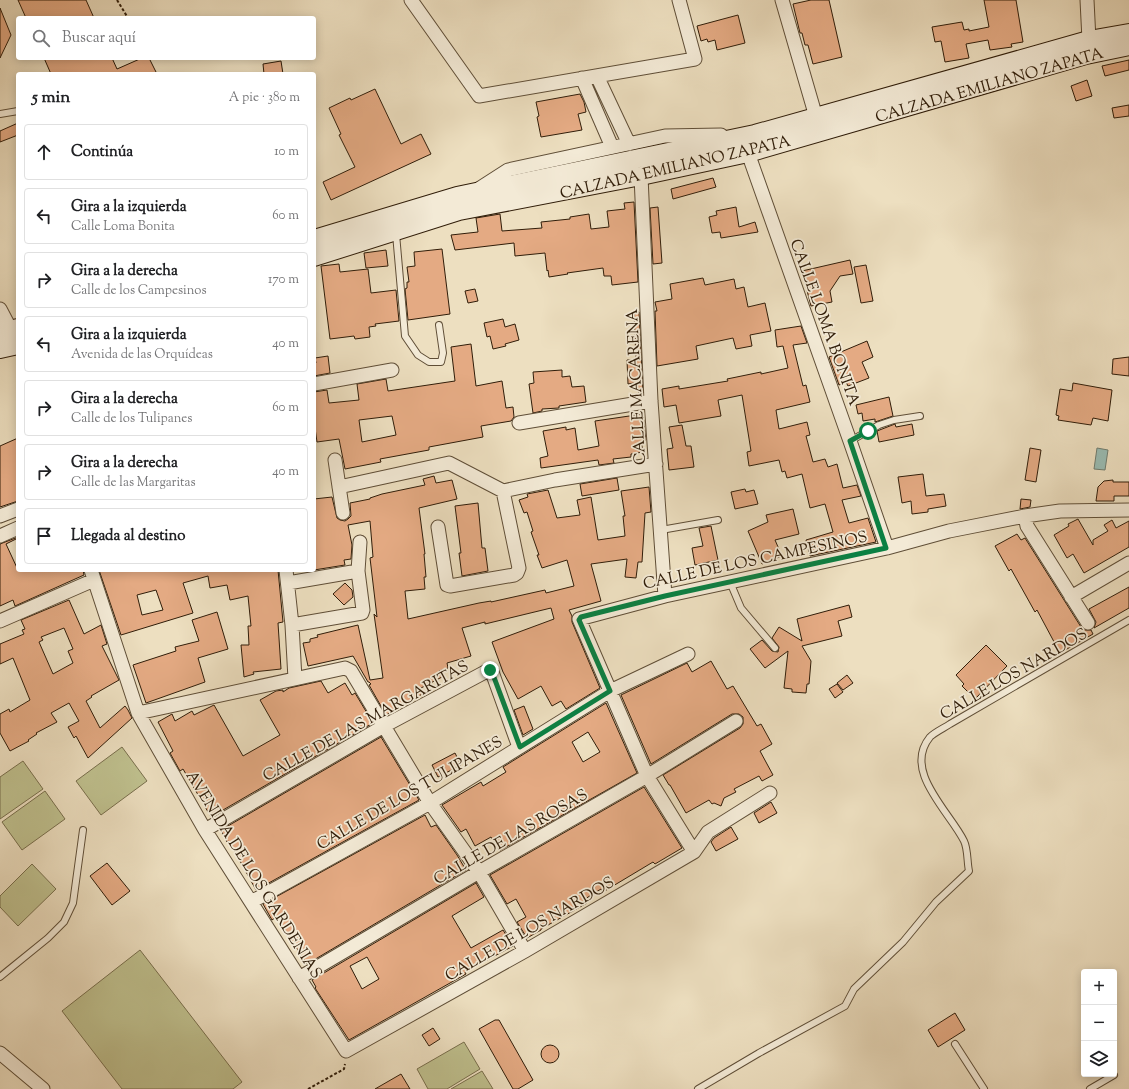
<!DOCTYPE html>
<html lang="es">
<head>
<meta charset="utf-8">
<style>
	:root { --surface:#fff; --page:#f2f2f2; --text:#202124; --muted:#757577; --line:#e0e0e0 }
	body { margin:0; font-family:"Sorts Mill Goudy",serif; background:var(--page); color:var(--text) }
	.controls { position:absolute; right:12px; bottom:12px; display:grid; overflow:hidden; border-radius:4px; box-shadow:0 2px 10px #0003 }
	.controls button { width:36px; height:36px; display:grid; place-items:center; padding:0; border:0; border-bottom:1px solid var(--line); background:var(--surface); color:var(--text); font:20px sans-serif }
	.stop { position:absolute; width:12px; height:12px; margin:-9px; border:3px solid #0b8043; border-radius:50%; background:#fff }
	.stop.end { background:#0b8043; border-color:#fff; box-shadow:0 1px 4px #0008 }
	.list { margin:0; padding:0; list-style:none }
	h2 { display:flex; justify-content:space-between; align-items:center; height:52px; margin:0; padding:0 16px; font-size:17px }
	h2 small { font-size:13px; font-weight:400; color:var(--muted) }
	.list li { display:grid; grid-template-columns:26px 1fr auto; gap:12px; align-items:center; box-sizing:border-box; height:56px; margin:0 8px 8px; padding:0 8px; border:1px solid var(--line); border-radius:4px }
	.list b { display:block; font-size:15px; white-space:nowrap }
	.list p { margin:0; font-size:13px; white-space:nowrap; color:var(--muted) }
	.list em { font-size:13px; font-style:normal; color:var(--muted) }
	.icon { flex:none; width:22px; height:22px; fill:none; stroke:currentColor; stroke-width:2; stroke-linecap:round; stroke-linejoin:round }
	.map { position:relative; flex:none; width:1129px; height:1089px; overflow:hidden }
	.search { position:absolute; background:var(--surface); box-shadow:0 2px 10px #0003; left:16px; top:16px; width:300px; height:44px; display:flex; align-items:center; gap:10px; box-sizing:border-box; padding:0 14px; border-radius:4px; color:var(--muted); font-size:15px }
	.panel { position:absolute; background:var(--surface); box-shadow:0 2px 10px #0003; left:16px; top:72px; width:300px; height:500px; border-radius:4px }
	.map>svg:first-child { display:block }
</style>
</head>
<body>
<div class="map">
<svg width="1129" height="1089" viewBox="0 0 1129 1089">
	<rect width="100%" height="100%" fill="#eddfc0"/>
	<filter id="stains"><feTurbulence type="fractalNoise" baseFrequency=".005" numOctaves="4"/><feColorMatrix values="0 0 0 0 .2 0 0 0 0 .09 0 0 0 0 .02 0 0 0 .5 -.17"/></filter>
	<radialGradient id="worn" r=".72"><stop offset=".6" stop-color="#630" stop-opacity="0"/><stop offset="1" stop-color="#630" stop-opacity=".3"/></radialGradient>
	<path fill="#bfc08e" stroke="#786e4c" d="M122 747 147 781 101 815 76 781Z
		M23 761 43 789 0 819V777Z
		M45 791 65 819 22 850 2 822Z
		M32 864 56 889 18 926 0 907V896Z
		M140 950 242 1082 233 1089H122L62 1011Z
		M464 1042 480 1069 447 1089H428L417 1069Z
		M482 1071 493 1089H451Z"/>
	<path fill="#99bcb3" stroke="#6f7c6f" d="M1097 448 1108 450 1105 470 1094 469Z"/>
	<path fill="#e4aa83" stroke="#301d09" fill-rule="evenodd" d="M18 0H86L94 18H26Z
		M811 0H829L842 57 813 64 808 45H805L802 33H800L793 4Z
		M984 0H1016L1023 42 1011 44 1012 47 990 50 988 40 966 44 969 58 945 62 941 41 935 42 932 27 962 22 964 30 969 29V31L989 27Z
		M0 8 11 35 0 58Z
		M738 15 745 43 717 50 715 40 708 42 707 39 701 41 697 26Z
		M44 58H112L117 69 142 58H149L157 74H51Z
		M1129 60V70L1105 76 1102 66Z
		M281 61 283 74H264L263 64Z
		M1087 80 1092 96 1076 101 1071 86Z
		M375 89 401 144 421 134 431 154 331 200 323 182 355 167 339 135 341 134 329 108 350 98 351 100Z
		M580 94 584 102 586 112 578 114 582 130 541 137 537 117 539 116 536 102Z
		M1129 105V116L1114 118 1112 108Z
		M18 123V135L0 142V131Z
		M713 178 716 187 673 199 671 189Z
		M634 202 638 282 612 285 611 276H604L603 268 567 273 568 274 549 277 548 270 547 271 545 253 515 256 514 243 455 250 451 235 478 232 476 218 500 214 502 231 542 228 541 222 570 219V217L589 214 591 229 609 227 607 211 625 209 624 203Z
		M658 207 662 263 653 264 650 208Z
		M736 207 739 227 755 222 758 232 721 238 720 232 712 233 709 217 717 215 716 211Z
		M442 249 450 314 408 320 405 289 407 288V282H409L407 267 415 266 414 252Z
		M386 250 388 266 366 268 364 253Z
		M850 260 853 274 840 276 830 291 832 302 811 306 802 271Z
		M339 264 340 272 368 269 371 293 396 290 399 321 375 324 376 326 369 327 370 337 355 339 354 336 330 339 321 266Z
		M866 265 873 301 861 303 854 267Z
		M703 278 705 285 734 279 736 289 744 287 748 307 765 303 771 331 750 335 752 346 736 349 733 338 696 346 698 359 657 366 655 311H657L655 302 672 299 670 284Z
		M475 289 478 301 468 303 465 291Z
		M634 312H639L643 393H639V389L635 390 634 383 628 384 627 360H636Z
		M503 319 505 327 515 324 519 340 505 344 506 346 493 349 490 336 487 337 484 323Z
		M801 326 807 343 793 345 803 386 806 385 810 402 776 410 779 429 807 422 810 435 806 436 813 462 825 459 828 467 837 464 843 488 857 485 861 496 842 500 849 523 868 518 876 542 810 556 806 540 833 532 825 504 810 508 802 474 787 478 785 471 782 472 779 460 749 466 747 452 751 451 742 395 718 400 721 416 679 423 676 405 664 407 662 389 679 386V389L728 381 727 379 761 372V374L788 368 783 346 777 347 775 330Z
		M867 341 873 357 862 362 869 378 848 386 846 382 839 385 829 357Z
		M471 344 476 386 502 381 506 408 513 407 514 417 511 421 481 426 483 437 429 447V450L380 459 381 462 345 469 339 439 317 442 314 421V392L327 390 329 403 359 400 357 384 386 379 388 391 455 381 451 347ZM392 416 396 435 362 442 359 420Z
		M328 356 330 373 314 376V363H316L315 358Z
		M1129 357V376L1112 374 1113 359Z
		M562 370V377L570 376 572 387 584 386 586 402 559 406V408L542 409V411L533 413 529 384 534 383 533 372Z
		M1073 383 1112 390 1108 421 1093 418 1091 425 1058 420 1059 416 1056 415 1060 389 1072 391Z
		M889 397 893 416 875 422V419L863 421 862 413 858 414 856 405Z
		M643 414 646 440 641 441 643 452 631 454V457L613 459 614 463 599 465 598 460 541 468 540 458 548 456 543 431 566 427V430L575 428 578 450 599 446 595 421Z
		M895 424 896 427 912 424 914 435 879 442 877 431Z
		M682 425 686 446H691L694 467 669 470 667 449 673 448 669 427Z
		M18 438V501L0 507V446Z
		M1030 448 1041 450 1036 482 1025 480Z
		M923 474 926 496 944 494 946 506 928 509V512L912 514 911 501 902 503 898 477Z
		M434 476 436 483 452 480 457 499 419 508 425 554H424L426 577H424L425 589 405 591 408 619 479 603 491 601V602L545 590 546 593 574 586 567 560 542 568 537 555H539L531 532 533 531 527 512 524 513 519 500 528 497 527 494 548 490 557 518 580 515 577 500 591 497 598 540 625 536 623 516H625L621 491 649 487 651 512 645 513 642 562H638L636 578 625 577 627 559 591 564 601 601 569 610 572 616V622L600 688 566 709 561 701 552 706 541 686 518 699 503 672 492 642 554 619 551 608 485 624V622L462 628 471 656 447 663 448 668 439 671 442 677 421 688 424 693 386 715 369 685 371 684 369 682H368L353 656 308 666 303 643 310 642V639L318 637 317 635 358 625 370 680 383 678 374 614 377 617 370 558 373 557 370 521 348 525 352 545 351 559 344 560 345 565 314 570V499L332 497 337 518 340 520 345 521 348 519 351 516 350 503 370 499V498L382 494 425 485 423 479Z
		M617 478 619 490 582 496 580 484Z
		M1113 480V482H1129V496H1114V501H1096L1098 487 1104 481Z
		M745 489 746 492 754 490 758 504 735 509 731 492Z
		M1021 499 1031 500 1030 507 1020 509Z
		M478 503 482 548H485L488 571 462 576 459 553H461L455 506Z
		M793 509 799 534 775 540 782 556 762 564 748 531 768 522 766 515Z
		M1078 519 1093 545V540L1108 531 1104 525 1112 520 1116 528 1129 521V547L1084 573 1073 554 1067 558 1054 535 1069 526 1068 524Z
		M711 526 718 560 695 565 692 548 703 546 699 528Z
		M1017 534 1021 540 1025 538 1081 627 1085 630H1091L1093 634 1060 653 1037 610 1035 612 1011 569 1009 571 995 546Z
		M18 537V538L6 544 18 570H83L84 575 15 606 13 600 0 606V544Z
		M99 570H278L283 622 278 623 281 669 253 672 254 674 244 677 241 645H249L248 626H251L248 596 230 600 227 585 210 588 208 576 183 583 193 613 121 635ZM156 590 163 610 142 615 137 595Z
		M345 583 352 590 353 597 344 605 333 594Z
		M1129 587V608L1094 628 1096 622 1089 609Z
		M69 600 84 634 101 625 107 644 102 646 119 680 91 696 92 697 86 701 100 728 125 706 128 710 132 718 88 758 76 736 74 738 68 727 79 721 69 703 51 713 57 722 36 733 37 734 28 740 29 741 10 751 0 733V714L9 709 10 712 30 700 13 658 0 664V644L24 634 22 630 25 629 21 620ZM64 628 73 649 68 651 73 663 53 674 39 642 43 640 41 637Z
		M849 605 852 617 838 621 842 636 802 646 811 661 809 684H807L806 693 792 692V689L784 688 788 651 765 668 750 649 762 640 772 651 778 652 779 647 772 638 779 627 802 641 797 619Z
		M217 612 228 649 198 658 205 682 146 703 133 665 176 651 175 647 199 641 192 620Z
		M986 645 1007 666 975 699 962 686 964 684 956 675Z
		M711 661 727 689 733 686 757 726 761 724 772 744 760 751 773 775 762 781 759 776 734 789 736 792 724 798 721 806 714 803 712 804 709 800 686 813 670 785H669L663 775 740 728 743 724V717L739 714H732L651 764 621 695 687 663 692 672Z
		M847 675 853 683 843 690 837 683Z
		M321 681 328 693 345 683 352 695 355 693 373 723 211 817 183 769 180 771 170 753 173 751 158 722 172 714 175 721 192 711 194 715 214 705 243 756 280 735 260 700 276 691 283 690V692L289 688Z
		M837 684 843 692 835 698 829 689Z
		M606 703 637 773 499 851 491 837 475 846 466 829 461 832 442 805 481 782 483 786 506 772 503 767ZM588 732 600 752 583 762 572 742Z
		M524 706 533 729 523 735 514 710Z
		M381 737 419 800 256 890 229 841 227 842 221 830Z
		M455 753 461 765 438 777 432 765Z
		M644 787 682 848 655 864 653 862 603 892 601 889 585 899 587 903 541 929V930L527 938 517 922 526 917 516 899 507 904 490 875Z
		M771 802 777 813 759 823 754 813Z
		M425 815 431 827 436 825 457 855 466 870 307 964 276 917 272 920 263 904Z
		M731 827 738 839 716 851 711 842 714 838Z
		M107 863 130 891 112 905 90 876Z
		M476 883 484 897 452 916 471 948 503 930 513 946 465 972 466 974 349 1040 315 988 316 987 312 980ZM367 957 379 979 362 989 350 966Z
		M955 1013 965 1030 938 1047 928 1030Z
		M495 1020H499L533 1080 518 1089H513L479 1029Z
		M433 1028 440 1039 429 1046 422 1035Z
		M541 1054a9 9 0 1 1 18 0a9 9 0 1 1-18 0Z
		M401 1074 410 1089H375Z"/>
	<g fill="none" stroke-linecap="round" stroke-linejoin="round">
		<g stroke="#5f4e37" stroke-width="8">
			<path id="lane" d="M0 114 18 111
				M396 234 405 336 418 355 429 362H441L443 353 439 325
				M850 441 879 425 894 420 920 416
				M661 530 718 520
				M730 582 741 608 775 648
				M0 977 48 938 64 922 73 903 83 830
				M955 1044 984 1089
				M698 1089 759 1053 845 1006 854 989 903 942 936 902 969 871C967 862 968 849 964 841 950 812 902 771 930 737 935 732 944 728 950 724L1129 620
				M1090 1089 1114 1075"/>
		</g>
		<g stroke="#5f4e37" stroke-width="15">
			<path id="street" d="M411 0 479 96 695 59 679 0
				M782 0 816 117
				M1087 0 1089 40
				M597 76 629 144
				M582 78 612 147
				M748 153 850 441 887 548
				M641 176 651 401 665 596
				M480 188 508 170 665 136 721 135
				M0 309 11 330
				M314 384 392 370
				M519 423 651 401
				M335 460 343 513
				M339 487 449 463 503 491 555 480 656 464
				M0 516 18 509
				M1025 516 1027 526 1088 623
				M438 527 447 585 450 586 514 575 517 573 519 568 503 491
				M0 536 18 528
				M91 570 138 713 205 830 346 1051 525 951 694 852 708 832 770 793
				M286 570 292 625 295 679
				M288 583 358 571
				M1071 597 1129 563
				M0 621 94 580
				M292 625 362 613 363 610 358 571 360 542
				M138 713 345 668 351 671 430 803 479 872 525 951
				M205 830 384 726 487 671 490 670 492 672 519 747
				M694 852 647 776 579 619 665 596 887 548 949 531 1025 516 1060 511 1129 510
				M251 902 430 803 610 691 688 654
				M299 978 479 872 647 776 736 721
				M0 1053 43 1089"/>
		</g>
		<g stroke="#301d09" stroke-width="20">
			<path id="secondary" d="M314 239 457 196 755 134 1089 40 1129 33
				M314 257 459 211 641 176 748 153 1086 55 1129 46
				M0 332 18 328
				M0 349 18 345"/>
		</g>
		<path stroke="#301d09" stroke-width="2" stroke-dasharray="3 2" stroke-linecap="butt" d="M117 0 128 18
			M308 1089 344 1069 345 1064"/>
		<use href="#lane" stroke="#f3ead6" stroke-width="6"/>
		<use href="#street" stroke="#f3ead6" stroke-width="13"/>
		<use href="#secondary" stroke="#f3ead6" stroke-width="18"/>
	</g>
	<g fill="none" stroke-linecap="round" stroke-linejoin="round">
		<path stroke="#0b8043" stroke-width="5" d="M490 670 492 672 520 747 610 691 579 620 581 617 665 596 886 548 850 441 868 431"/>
	</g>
	<g text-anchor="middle" stroke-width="3.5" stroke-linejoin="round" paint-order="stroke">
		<g font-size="16" fill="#301d09" stroke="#f3ead6">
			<text transform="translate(989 84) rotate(-16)" y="6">CALZADA EMILIANO ZAPATA</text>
			<text transform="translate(675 166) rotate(-13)" y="6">CALZADA EMILIANO ZAPATA</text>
			<text transform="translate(826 322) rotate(70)" y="6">CALLE LOMA BONITA</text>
			<text transform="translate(635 387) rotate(-93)" y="6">CALLE MACARENA</text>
			<text transform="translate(755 559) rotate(-12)" y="6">CALLE DE LOS CAMPESINOS</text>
			<text transform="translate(1013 673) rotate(-30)" y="6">CALLE LOS NARDOS</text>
			<text transform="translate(365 720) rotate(-29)" y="6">CALLE DE LAS MARGARITAS</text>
			<text transform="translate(409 792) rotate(-30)" y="6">CALLE DE LOS TULIPANES</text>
			<text transform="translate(510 836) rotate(-30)" y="6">CALLE DE LAS ROSAS</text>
			<text transform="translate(255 874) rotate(58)" y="6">AVENIDA DE LOS GARDENIAS</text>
			<text transform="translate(529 928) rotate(-30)" y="6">CALLE DE LOS NARDOS</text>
		</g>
	</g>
	<rect width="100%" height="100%" filter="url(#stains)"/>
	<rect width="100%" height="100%" fill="url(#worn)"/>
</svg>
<div class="controls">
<button>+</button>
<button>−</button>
<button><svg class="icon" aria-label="layers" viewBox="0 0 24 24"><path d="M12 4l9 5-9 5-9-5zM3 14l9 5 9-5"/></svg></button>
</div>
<div class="stop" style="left:868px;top:431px"></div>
<div class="stop end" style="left:490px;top:670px"></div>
<div class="search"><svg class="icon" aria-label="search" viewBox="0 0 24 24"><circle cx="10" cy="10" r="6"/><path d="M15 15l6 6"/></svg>Buscar aquí</div>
<section class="panel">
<h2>5 min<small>A pie · 380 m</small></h2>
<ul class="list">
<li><svg class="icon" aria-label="ahead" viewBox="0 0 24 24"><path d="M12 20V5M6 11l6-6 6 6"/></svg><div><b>Continúa</b></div><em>10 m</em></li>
<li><svg class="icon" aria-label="left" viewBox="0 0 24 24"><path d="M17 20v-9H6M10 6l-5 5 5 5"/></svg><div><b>Gira a la izquierda</b><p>Calle Loma Bonita</p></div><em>60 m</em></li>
<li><svg class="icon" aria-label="right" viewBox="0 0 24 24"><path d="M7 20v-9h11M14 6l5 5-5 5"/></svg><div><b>Gira a la derecha</b><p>Calle de los Campesinos</p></div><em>170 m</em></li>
<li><svg class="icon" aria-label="left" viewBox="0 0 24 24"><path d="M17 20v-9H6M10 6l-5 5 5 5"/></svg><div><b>Gira a la izquierda</b><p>Avenida de las Orquídeas</p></div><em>40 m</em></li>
<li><svg class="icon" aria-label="right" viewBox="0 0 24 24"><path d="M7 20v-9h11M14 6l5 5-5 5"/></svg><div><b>Gira a la derecha</b><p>Calle de los Tulipanes</p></div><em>60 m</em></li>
<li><svg class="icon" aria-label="right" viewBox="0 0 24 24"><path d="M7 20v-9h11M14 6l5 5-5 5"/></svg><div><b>Gira a la derecha</b><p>Calle de las Margaritas</p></div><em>40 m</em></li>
<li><svg class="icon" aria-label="arrive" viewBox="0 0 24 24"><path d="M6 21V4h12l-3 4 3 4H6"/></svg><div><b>Llegada al destino</b></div></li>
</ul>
</section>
</div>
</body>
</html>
